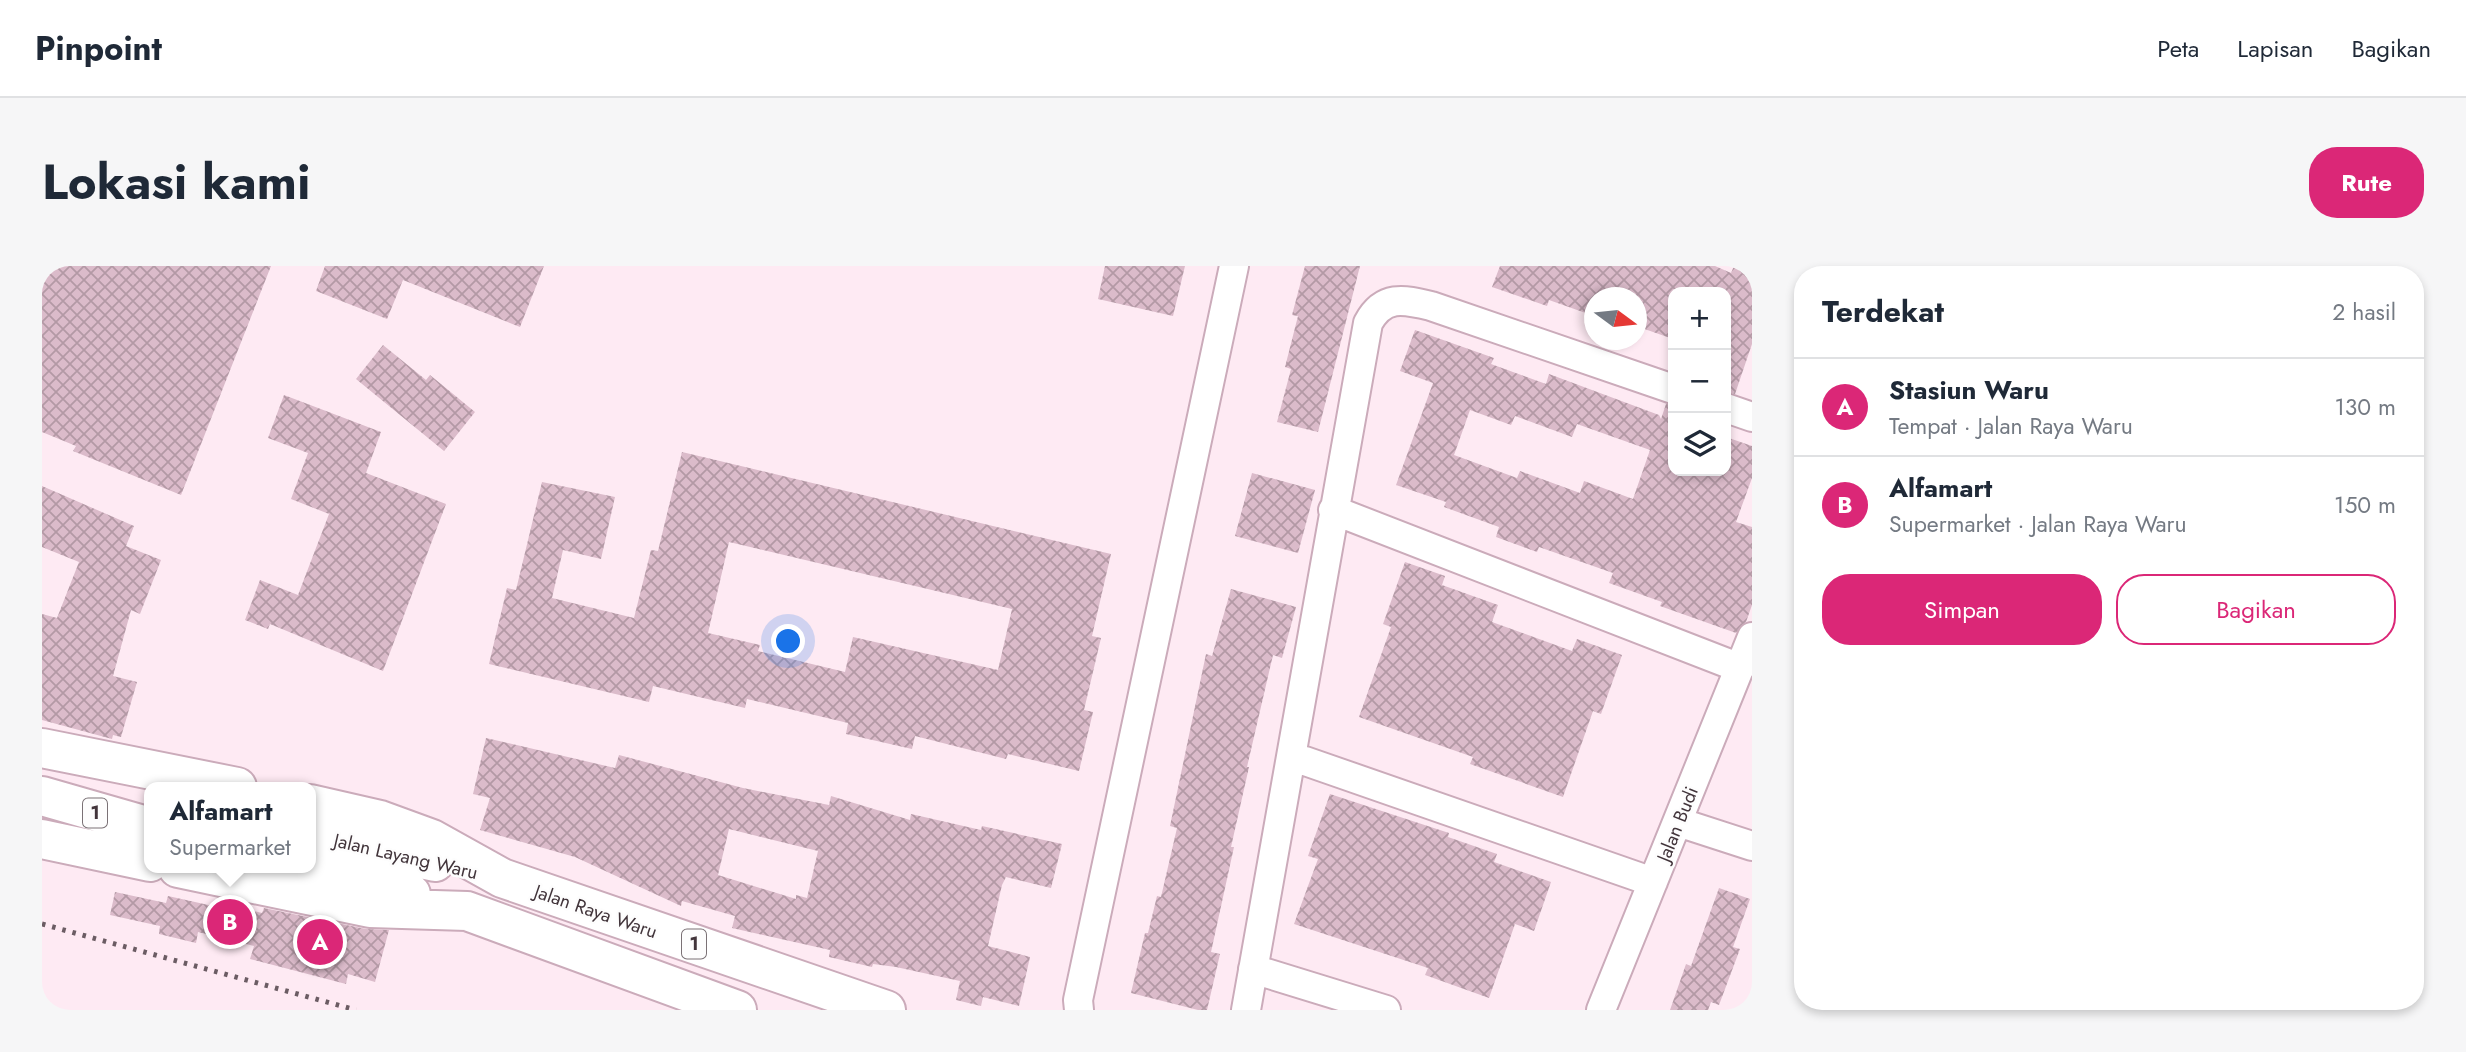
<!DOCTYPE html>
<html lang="id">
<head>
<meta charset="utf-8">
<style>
	:root { --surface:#fff; --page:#f6f6f7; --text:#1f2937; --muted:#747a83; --line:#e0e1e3; --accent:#db2777 }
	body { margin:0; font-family:Jost,sans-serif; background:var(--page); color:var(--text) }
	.controls { position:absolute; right:21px; top:21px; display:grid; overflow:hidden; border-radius:14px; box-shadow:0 4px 10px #0003 }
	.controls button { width:63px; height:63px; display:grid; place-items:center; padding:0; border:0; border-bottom:2px solid var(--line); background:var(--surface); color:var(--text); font:35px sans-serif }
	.compass { position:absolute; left:1542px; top:21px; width:63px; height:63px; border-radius:50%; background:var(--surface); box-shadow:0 4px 10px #0003; rotate:105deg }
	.you { position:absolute; left:747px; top:376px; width:24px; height:24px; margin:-18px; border:5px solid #fff; border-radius:50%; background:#1a73e8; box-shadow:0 0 0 10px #1a73e833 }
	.badge { display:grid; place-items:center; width:46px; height:46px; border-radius:50%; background:var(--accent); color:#fff; font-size:23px; font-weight:700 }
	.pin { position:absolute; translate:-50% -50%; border:4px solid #fff; box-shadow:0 2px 7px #0006 }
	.popup { position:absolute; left:102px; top:516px; width:172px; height:91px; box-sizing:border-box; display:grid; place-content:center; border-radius:14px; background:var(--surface); filter:drop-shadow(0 2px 5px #0005); font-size:23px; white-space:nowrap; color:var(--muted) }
	.popup b { font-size:26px; color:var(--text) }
	.popup::after { content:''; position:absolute; left:50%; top:100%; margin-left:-14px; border:14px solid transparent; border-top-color:var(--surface) }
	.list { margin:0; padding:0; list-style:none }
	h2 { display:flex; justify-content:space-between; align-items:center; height:91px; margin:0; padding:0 28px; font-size:30px }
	h2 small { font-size:23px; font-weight:400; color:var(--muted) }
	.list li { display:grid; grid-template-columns:46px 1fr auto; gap:21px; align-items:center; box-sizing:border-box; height:98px; padding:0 28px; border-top:2px solid var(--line) }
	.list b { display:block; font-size:26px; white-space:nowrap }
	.list p { margin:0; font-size:23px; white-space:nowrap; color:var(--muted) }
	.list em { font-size:23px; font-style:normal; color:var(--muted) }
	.actions { display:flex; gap:14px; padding:21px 28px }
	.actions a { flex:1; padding:16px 0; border:2px solid var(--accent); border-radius:28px; text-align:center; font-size:24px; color:var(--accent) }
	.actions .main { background:var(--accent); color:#fff }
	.icon { flex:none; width:38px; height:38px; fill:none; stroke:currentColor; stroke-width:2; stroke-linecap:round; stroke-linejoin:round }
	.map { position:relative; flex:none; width:1710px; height:744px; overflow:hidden; border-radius:28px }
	header { display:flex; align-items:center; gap:42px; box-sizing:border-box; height:98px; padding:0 35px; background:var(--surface); border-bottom:2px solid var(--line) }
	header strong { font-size:33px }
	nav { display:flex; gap:38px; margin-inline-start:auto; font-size:24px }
	.intro { display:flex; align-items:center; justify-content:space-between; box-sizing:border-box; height:168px; padding:0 42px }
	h1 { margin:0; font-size:49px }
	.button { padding:18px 32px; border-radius:28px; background:var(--accent); color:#fff; font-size:24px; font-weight:700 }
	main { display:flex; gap:42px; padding:0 42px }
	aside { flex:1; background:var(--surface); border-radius:28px; box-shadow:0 4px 10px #0003 }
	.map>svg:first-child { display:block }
</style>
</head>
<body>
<header>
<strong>Pinpoint</strong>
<nav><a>Peta</a><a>Lapisan</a><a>Bagikan</a></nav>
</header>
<div class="intro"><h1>Lokasi kami</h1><a class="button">Rute</a></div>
<main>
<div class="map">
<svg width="1710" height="744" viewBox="0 0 1710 744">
	<defs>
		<pattern id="building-cross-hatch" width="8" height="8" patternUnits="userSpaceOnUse" patternTransform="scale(1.75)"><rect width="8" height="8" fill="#dbbbca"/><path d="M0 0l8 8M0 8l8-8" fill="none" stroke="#b399a5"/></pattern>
	</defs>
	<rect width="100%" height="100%" fill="#feeaf3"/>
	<path fill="url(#building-cross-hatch)" fill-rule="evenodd" d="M0 0H229L139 229 31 185 34 180 0 166Z
		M283 0H502L478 61 361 14 345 53 274 25Z
		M1063 0H1143L1131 50 1056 33Z
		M1263 0H1318L1276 166 1235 156 1249 103 1243 101 1256 50 1250 49Z
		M1458 0H1673L1689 7 1692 0H1710V78L1693 128 1684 126V26H1631V73L1594 60V32H1552V50L1507 34 1505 40 1450 21Z
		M1373 64 1452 92 1449 98 1504 118 1507 108 1617 149 1619 153 1624 138 1631 139V205H1684V171L1710 180V212L1694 256 1710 261V339L1704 356 1694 367 1618 340 1620 336 1567 317 1571 307 1497 281 1495 286 1454 271 1457 261 1402 241 1404 236 1354 219 1391 117 1358 105ZM1428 144 1469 159 1473 150 1530 171 1535 158 1608 184 1591 233 1542 215 1538 227 1478 205 1475 212 1412 189Z
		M341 79 384 114 388 109 433 146 402 185 314 113Z
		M242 129 339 166 324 207 404 238 341 405 228 358 226 363 203 354 218 314 256 329 287 248 249 233 266 187 226 172Z
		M640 186 1069 288 1050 370 1059 372 1042 444 1051 446 1037 505 966 488 964 493 873 470 870 483 804 468 806 457 705 433 703 442 611 420 607 436 447 398 465 322 474 324 500 216 573 231 559 293 521 284 510 332 592 352 609 284 616 285ZM687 276 970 343 956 404 811 371 803 406 716 385 718 379 666 367Z
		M1210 207 1273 224 1256 287 1193 270Z
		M0 220 92 260 84 280 119 294 98 348 89 344 71 410 95 416 79 471 71 469 70 473 0 454V348L15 352 37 296 0 281Z
		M1363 296 1403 310 1400 319 1456 339 1450 356 1530 385 1535 373 1580 389 1559 448 1551 445 1521 531 1428 498 1431 491 1317 451 1349 361 1341 358Z
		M1189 323 1254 341 1240 392 1231 389 1205 501H1207L1189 581H1192L1169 686 1178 688 1165 744H1156L1089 727 1103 667H1106L1115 630 1119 631 1135 562 1128 560 1164 388 1170 390Z
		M444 472 573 502 577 489 701 522 787 539 789 530 868 554 869 548 939 564 940 560 1020 578 1009 622 964 611 960 619 946 680 988 691 977 740 941 731 939 740 914 734 918 715 854 701 831 698 830 701 787 691 788 684 690 662 693 650 640 635 639 640 533 591 438 564 448 532 431 528ZM687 563 776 585 765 632 754 629V633L676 609Z
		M1288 528 1407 567 1406 571 1455 588 1452 596 1509 616 1492 665 1473 658 1447 732 1383 709 1386 702 1252 658 1276 593 1266 590Z
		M1677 622 1708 633 1691 681 1698 683 1677 739 1669 736 1666 744H1628L1644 698 1649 700Z
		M73 626 124 637 126 630 171 640 172 635 220 647 222 642 324 663 347 664 333 716 306 708 304 718 208 693 212 680 156 666 154 677 117 668 118 660 68 649Z"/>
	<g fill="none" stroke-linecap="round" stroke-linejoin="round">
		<g stroke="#cbabba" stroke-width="32">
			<path id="street" d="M1684 142 1710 151
				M1291 244 1698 402
				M1263 495 1611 616
				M1636 556 1710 580
				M1211 703 1344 744
				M1037 744 1036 734 1192 0
				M1204 744 1326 57C1341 29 1361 33 1389 40L1631 123
				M1559 744 1710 371"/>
		</g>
		<g stroke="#cbabba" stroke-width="42">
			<path id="highway" d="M0 482 195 521
				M0 530 108 561
				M268 538 338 554 390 573 460 612 844 744
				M268 569 393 596
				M0 573 108 596
				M268 597 369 628
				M136 602 328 642 425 645 695 744"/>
		</g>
		<use href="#street" stroke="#fff" stroke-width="28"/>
		<use href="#highway" stroke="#fff" stroke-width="38"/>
		<path stroke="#6b5c63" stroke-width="5" stroke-dasharray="3.5 7" stroke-linecap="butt" d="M0 658 314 744"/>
	</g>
	<g text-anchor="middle" stroke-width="5" stroke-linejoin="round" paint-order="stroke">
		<g fill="#fdfdfd" stroke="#7a7175" stroke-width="2">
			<rect x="41" y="532.5" width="24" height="29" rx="5"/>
			<rect x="640" y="663.5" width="24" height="29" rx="5"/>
		</g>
		<g font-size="18" font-weight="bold" fill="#42353b">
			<text x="53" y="553">1</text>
			<text x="652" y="684">1</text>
		</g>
		<g font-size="19" fill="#42353b" stroke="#fdfdfd">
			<text transform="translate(1635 558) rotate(-68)" y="7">Jalan Budi</text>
			<text transform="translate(364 590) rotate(13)" y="7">Jalan Layang Waru</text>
			<text transform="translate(554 645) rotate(19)" y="7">Jalan Raya Waru</text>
		</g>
	</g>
</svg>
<div class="controls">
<button>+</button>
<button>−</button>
<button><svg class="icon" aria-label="layers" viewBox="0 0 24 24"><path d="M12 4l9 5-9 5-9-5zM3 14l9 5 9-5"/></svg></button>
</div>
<svg class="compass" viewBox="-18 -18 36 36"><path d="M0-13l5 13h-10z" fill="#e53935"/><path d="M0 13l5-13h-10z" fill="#747a83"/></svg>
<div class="you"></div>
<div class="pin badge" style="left:278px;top:676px">A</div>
<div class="pin badge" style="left:188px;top:656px">B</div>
<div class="popup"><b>Alfamart</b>Supermarket</div>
</div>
<aside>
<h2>Terdekat<small>2 hasil</small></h2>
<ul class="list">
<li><span class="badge">A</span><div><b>Stasiun Waru</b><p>Tempat · Jalan Raya Waru</p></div><em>130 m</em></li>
<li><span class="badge">B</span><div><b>Alfamart</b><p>Supermarket · Jalan Raya Waru</p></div><em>150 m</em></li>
</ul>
<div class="actions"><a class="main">Simpan</a><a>Bagikan</a></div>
</aside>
</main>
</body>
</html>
